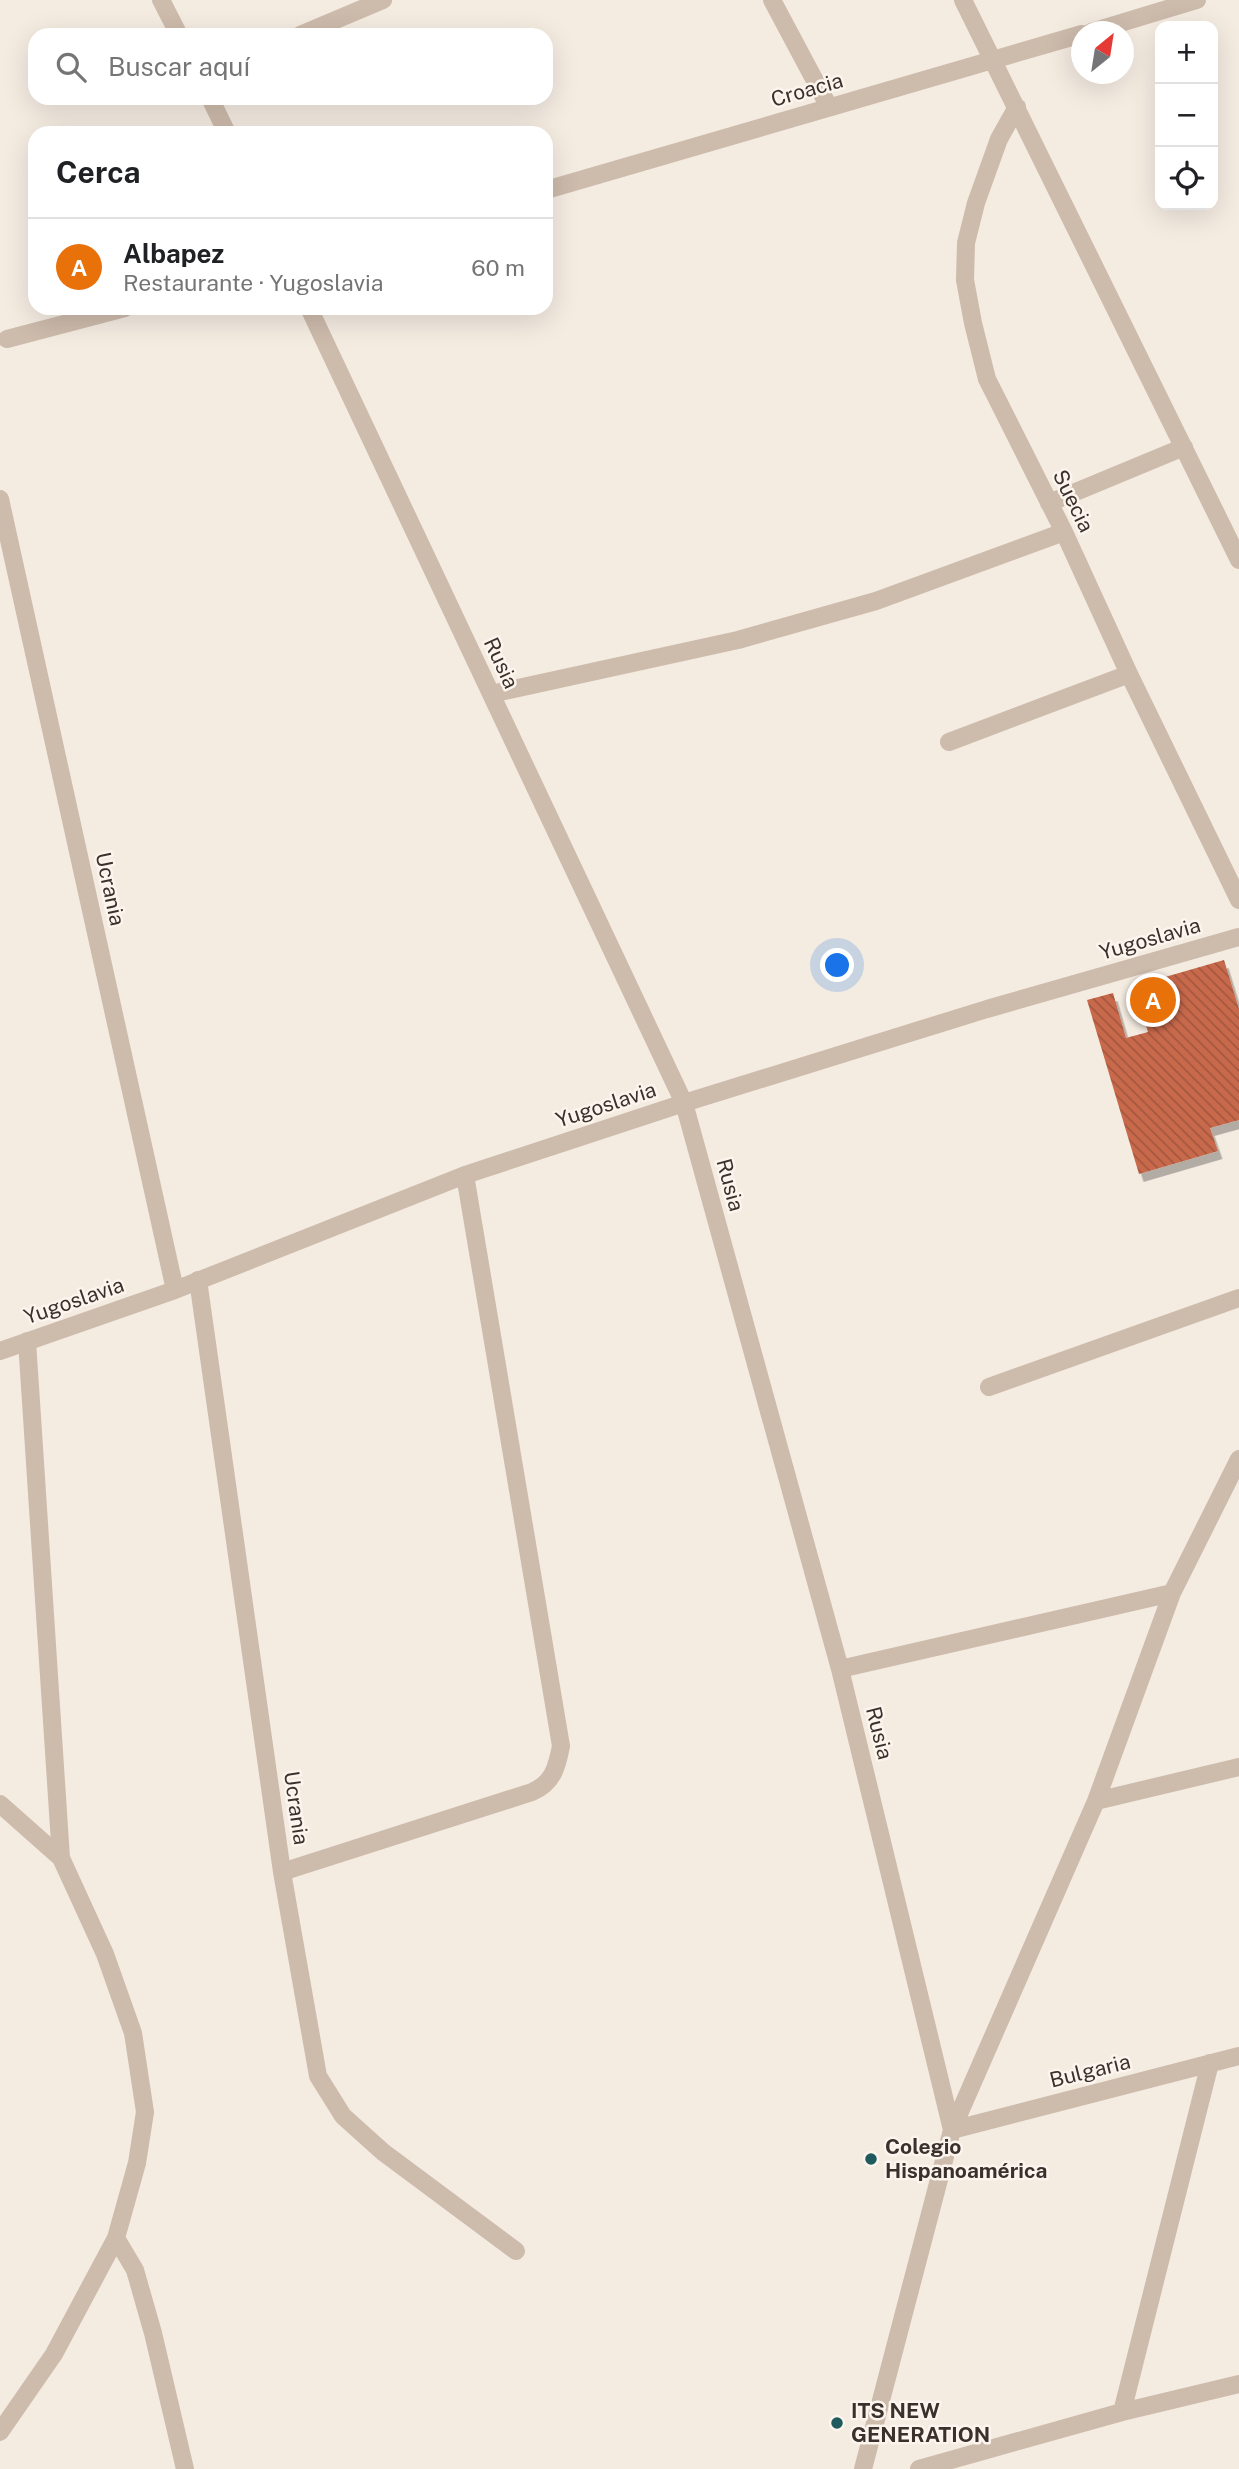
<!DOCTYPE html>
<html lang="es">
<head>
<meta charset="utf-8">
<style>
	:root { --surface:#fff; --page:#f6f6f6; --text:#202124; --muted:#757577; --line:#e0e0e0; --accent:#0f766e }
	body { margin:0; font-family:"Public Sans",sans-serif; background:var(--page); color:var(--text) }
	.controls { position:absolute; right:21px; top:21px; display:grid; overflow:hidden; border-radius:14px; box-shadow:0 7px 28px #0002 }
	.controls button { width:63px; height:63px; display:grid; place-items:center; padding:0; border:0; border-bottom:2px solid var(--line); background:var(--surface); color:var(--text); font:35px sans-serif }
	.compass { position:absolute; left:1071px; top:21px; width:63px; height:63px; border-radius:50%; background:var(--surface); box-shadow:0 7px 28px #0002; rotate:30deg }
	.you { position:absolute; left:838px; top:966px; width:24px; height:24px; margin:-18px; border:5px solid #fff; border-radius:50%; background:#1a73e8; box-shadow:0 0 0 10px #1a73e833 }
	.badge { display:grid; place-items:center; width:46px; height:46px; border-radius:50%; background:var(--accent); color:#fff; font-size:23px; font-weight:700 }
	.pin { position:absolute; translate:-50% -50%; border:4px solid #fff; box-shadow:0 2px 7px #0006 }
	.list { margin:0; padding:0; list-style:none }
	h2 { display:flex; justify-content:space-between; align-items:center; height:91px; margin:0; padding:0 28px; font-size:30px }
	h2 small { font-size:23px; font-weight:400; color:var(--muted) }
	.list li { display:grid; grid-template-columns:46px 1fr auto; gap:21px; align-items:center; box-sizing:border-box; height:98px; padding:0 28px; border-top:2px solid var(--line) }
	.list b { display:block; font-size:26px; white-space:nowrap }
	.list p { margin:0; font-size:23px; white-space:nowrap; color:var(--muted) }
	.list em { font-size:23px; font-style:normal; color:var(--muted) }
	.icon { flex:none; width:38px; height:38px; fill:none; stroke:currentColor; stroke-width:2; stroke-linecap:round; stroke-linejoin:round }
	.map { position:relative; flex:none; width:1239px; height:2469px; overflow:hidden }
	.search { position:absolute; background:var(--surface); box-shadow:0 7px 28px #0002; left:28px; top:28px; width:525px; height:77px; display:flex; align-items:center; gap:18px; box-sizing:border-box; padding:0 24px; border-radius:21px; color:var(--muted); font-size:26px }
	.panel { position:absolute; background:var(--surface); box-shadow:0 7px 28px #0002; left:28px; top:126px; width:525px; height:189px; border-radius:21px }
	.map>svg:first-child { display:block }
</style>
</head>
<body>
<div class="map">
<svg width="1239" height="2469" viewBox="0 0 1239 2469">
	<defs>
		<pattern id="building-back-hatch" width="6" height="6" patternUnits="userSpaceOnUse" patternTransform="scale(1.75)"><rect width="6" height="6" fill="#c8694b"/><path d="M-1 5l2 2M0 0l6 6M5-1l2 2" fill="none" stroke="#a4573f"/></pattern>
		<filter id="shadow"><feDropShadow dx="4.5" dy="8" stdDeviation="0" flood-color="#0004"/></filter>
	</defs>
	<rect width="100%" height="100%" fill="#f4ebe1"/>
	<path fill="url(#building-back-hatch)" filter="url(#shadow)" d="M1224 960 1239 1009V1120L1210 1128 1218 1151 1139 1174 1087 1000 1113 993 1126 1038 1148 1032 1134 986Z"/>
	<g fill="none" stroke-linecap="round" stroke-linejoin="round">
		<path stroke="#cdbbac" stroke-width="18" d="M161 0 179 35
			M772 0 829 107
			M963 0 1239 560
			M1091 32 1197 0
			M300 35 383 0
			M210 98 227 133
			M1017 107 999 139 976 203 966 243 965 280 973 323 987 379 1064 532 1129 674 1239 900
			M546 190 1082 34
			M309 308 684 1103 840 1669 952 2130 1239 2056
			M7 339 125 308
			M0 499 175 1290
			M1049 503 1184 447
			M491 694 738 640 876 601 1064 532
			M949 742 1129 674
			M198 1280 282 1872 318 2076 343 2116 383 2152 516 2251
			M0 1351 175 1290 465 1175 684 1103 987 1009 1239 937
			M989 1387 1239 1298
			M840 1669 1172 1593
			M1096 1801 1239 1767
			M0 1804 61 1858
			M282 1872 532 1792C553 1783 557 1767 561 1746L465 1175
			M116 2238 135 2270 153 2333 185 2469
			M1122 2412 1210 2063
			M0 2432 54 2354 116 2238 137 2163 145 2112 133 2033 105 1954 61 1858 27 1341
			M863 2469 952 2130 1096 1801 1172 1593 1239 1459
			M919 2469 1122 2412 1239 2384"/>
	</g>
	<g fill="#1f5a5e" stroke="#fbf5ee" stroke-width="2.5">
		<circle cx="871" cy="2159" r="7"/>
		<circle cx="837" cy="2423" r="7"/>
	</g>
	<g text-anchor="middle" stroke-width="5" stroke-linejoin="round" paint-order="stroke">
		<g font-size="21" fill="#3b302b" stroke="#fbf5ee">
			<text transform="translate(807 90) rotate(-16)" y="7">Croacia</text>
			<text transform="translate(1073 501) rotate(64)" y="7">Suecia</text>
			<text transform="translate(501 663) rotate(65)" y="7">Rusia</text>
			<text transform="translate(110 889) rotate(78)" y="7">Ucrania</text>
			<text transform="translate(1150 939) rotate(-16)" y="7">Yugoslavia</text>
			<text transform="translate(606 1105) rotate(-18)" y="7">Yugoslavia</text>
			<text transform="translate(730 1185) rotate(75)" y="7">Rusia</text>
			<text transform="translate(74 1301) rotate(-19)" y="7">Yugoslavia</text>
			<text transform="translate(879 1733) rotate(76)" y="7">Rusia</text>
			<text transform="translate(296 1808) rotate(82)" y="7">Ucrania</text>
			<text transform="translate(1090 2071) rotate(-14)" y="7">Bulgaria</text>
		</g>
		<g font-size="21" font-weight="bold" fill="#3b302b" stroke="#fbf5ee" text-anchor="start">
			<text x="885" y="2154">Colegio<tspan x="885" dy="24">Hispanoamérica</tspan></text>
			<text x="851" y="2418">ITS NEW<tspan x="851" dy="24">GENERATION</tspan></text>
		</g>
	</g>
</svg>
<div class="controls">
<button>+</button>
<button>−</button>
<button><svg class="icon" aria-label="locate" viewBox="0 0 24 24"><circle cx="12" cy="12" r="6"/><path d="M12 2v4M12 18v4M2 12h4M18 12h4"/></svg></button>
</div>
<svg class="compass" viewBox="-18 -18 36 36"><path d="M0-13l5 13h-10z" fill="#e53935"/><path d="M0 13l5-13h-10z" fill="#757577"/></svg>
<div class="you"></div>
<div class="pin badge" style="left:1153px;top:1000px;background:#e8710a">A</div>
<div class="search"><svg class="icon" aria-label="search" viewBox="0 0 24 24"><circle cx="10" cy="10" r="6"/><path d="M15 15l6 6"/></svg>Buscar aquí</div>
<section class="panel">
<h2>Cerca<small></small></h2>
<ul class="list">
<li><span class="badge" style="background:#e8710a">A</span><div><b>Albapez</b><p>Restaurante · Yugoslavia</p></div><em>60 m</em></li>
</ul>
</section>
</div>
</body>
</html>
